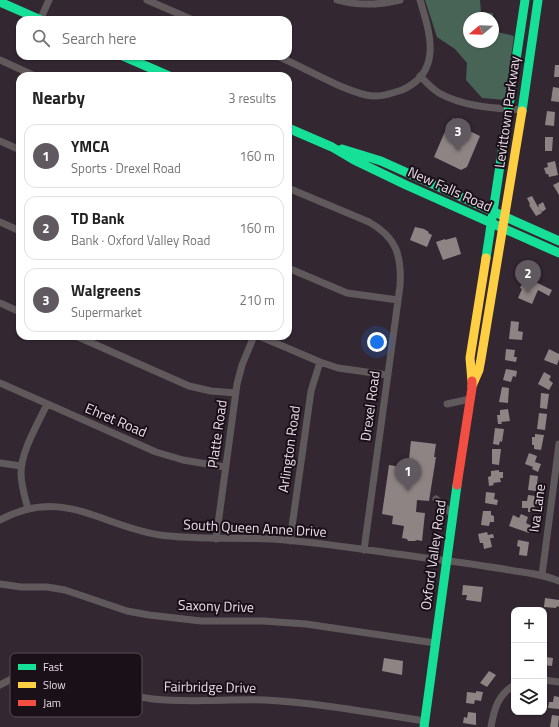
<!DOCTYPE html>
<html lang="en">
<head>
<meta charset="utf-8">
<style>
	:root { --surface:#fff; --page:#f6f6f6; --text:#222; --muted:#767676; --line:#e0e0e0; --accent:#60595f }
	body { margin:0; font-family:"Titillium Web",sans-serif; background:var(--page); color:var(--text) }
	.controls { position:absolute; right:12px; bottom:12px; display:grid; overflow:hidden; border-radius:8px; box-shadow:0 1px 3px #0004 }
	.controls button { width:36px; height:36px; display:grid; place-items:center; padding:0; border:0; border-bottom:1px solid var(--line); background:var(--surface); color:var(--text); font:20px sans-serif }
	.compass { position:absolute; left:463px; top:12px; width:36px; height:36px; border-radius:50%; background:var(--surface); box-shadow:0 1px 3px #0004; rotate:251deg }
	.you { position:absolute; left:377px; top:342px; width:14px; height:14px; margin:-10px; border:3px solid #fff; border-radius:50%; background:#1a73e8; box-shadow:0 0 0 6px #1a73e833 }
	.badge { display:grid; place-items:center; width:26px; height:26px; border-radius:50%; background:var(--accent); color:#fff; font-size:13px; font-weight:700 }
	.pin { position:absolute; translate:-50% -33px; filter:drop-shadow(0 1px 2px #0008) }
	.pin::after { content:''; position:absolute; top:21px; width:14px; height:12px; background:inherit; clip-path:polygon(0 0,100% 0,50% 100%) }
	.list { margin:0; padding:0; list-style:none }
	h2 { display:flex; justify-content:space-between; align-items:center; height:52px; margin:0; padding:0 16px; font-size:17px }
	h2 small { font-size:13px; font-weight:400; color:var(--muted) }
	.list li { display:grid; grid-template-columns:26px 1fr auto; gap:12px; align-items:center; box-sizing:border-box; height:64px; margin:0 8px 8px; padding:0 8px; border:1px solid var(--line); border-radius:12px }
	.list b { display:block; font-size:15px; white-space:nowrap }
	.list p { margin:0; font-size:13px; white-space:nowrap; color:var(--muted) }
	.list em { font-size:13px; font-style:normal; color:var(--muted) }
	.icon { flex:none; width:22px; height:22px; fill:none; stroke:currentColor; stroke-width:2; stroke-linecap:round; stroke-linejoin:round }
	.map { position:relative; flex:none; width:559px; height:727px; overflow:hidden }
	.search { position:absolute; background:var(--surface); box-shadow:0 1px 3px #0004; left:16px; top:16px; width:276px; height:44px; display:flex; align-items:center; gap:10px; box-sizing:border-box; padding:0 14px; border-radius:12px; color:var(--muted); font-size:15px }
	.panel { position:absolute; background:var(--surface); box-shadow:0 1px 3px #0004; left:16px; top:72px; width:276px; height:268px; border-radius:12px }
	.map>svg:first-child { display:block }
</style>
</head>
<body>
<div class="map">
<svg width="559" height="727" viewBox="0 0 559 727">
	<rect width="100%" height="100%" fill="#332732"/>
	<path fill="#486457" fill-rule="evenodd" d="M425 0H480L481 12 493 13V31L514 36 505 100 482 98 466 80 467 63 455 49 437 37ZM469 18H493V42H469Z"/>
	<path fill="#8e8484" d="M555 65H559V77H554Z
		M553 87 559 88V102L551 101Z
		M547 111 555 112 554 126 545 125Z
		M453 118 461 122 459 126 480 136 467 167 461 170 434 157 449 122 451 123Z
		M545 137H553L552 151H545Z
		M555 161 558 175 549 177 548 174H546L544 168 548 167 547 163Z
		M559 182V195L553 185Z
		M532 196 538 207H539L538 205 543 202 546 209 542 212 539 209 542 213 536 216 529 205 530 204 527 198Z
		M415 227 424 229 429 232 428 233 432 235 427 247 410 240Z
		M456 237 461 254 443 260 436 242 445 239V240Z
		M527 278 552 290 549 296 538 290 532 304 518 298 522 289 520 288 523 281 525 283Z
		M511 321 519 322 518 331 523 332 522 340 509 339Z
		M506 349 515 350 514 357H517L516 362 505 360Z
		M549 349 559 354V359L557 365 544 360Z
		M506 369 517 371 516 377 513 376 511 382 503 380Z
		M544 372 551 376 549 380 553 383 549 390 538 384Z
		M502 387 509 388 508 403 499 402Z
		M541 393 549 394 547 409 540 408Z
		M508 409 510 421 501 422 502 424H498L497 415H500V410Z
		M539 413 547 414 545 430 537 429Z
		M495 428 504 429 502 442 500 441 499 445 493 444Z
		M535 434 544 435 541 450 534 449V445H532V437H535Z
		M411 441 436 444 434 457H436L429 501 417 500 416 512 425 513 422 541 417 540 415 541H408L407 539 402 538 404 526 392 524 393 516 382 514 389 465 408 468Z
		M492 449H501L499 465 492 464Z
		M529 453 537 456 535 462 541 464 538 472 532 469 533 467 525 464Z
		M499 470V472H503V478H500L501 482 493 483 494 485 489 486 488 477 491 476V471Z
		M530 475 538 476 536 491 528 490Z
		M486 492 495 493 494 499 498 500 497 505 485 503Z
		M528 495 536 496 534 512H528V508H522V501H527Z
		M483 511H491V515L494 516V522H490L489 526 481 525Z
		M521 514 528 517 526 523 532 526 529 533 509 526 513 515 519 518Z
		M487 532 488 535 493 534 494 538H490L492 547 484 549 483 543H480L478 534Z
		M518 540 529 542 527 556 519 555 520 547 517 546Z
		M463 585 483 587 481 602 466 600 467 595H462Z
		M545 598 559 600V607L557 606 556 608 544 607Z
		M544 649H547L546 657 553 658 552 666 544 665Z
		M384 658 403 661 402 675 382 671Z
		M489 671 496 675 487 687 480 683Z
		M476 691 483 692 481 701 475 700 474 704 466 703 467 692 476 693Z
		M554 696 559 697V709L548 708 549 702H553Z
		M468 712 476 713V725L463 723 464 717 467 718Z
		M552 715 559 716 558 727H550Z"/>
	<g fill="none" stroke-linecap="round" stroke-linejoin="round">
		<path stroke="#60595b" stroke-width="7" d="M147 0 193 20
			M337 0C358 6 379 5 400 0
			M40 20 49 0
			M277 56C306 68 335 87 366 95 378 98 390 94 402 90 443 72 430 33 420 0
			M0 60 35 76
			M420 76C426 82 432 89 439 93 464 107 494 108 522 110
			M0 141 20 150
			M288 188 369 222C396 237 402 255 400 286L364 550
			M0 222 20 231
			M288 268 347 293 398 300
			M0 303 20 312
			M76 336 189 386 211 391 236 393
			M259 336 320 362 338 368 388 375
			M0 383 156 452 183 460 225 467
			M447 404 470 399
			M0 463 21 466
			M436 499 453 515
			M28 509C25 498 21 485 21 473 21 451 38 424 47 404
			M0 520C63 486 101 526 160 535 197 540 234 537 272 539 331 543 390 554 449 561 471 564 493 567 515 571 530 573 545 575 559 581
			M216 539 237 384 242 365 254 336
			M290 541 311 391 320 362
			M542 575 559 444
			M0 584 21 587H47L65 590 127 611 149 615 201 621H263L306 624 435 643
			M544 680 559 682
			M0 685C18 675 29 670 50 671 85 679 117 695 153 699 190 703 228 699 265 700 319 703 372 713 425 721
			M491 727C494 709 498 695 514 685"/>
		<path stroke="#16e098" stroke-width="9" d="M0 2 41 20
			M123 56 169 76
			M522 111 538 0
			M288 128 332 147 354 160 406 185 559 253
			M342 149 381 161 559 241
			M486 258 525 0
			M424 727 457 485"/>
		<path stroke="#ffcf43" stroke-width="9" d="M472 381 470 358 486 258
			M472 386 479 370 481 359C494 276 509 194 522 111"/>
		<path stroke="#f24e42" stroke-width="9" d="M457 485 472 388V381"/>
	</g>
	<g text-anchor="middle" stroke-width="4" stroke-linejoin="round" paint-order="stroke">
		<g font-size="14" fill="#ecddea" stroke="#191018">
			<text transform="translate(507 112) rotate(-82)" y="5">Levittown Parkway</text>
			<text transform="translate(450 189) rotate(24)" y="5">New Falls Road</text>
			<text transform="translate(370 406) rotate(-82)" y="5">Drexel Road</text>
			<text transform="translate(116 420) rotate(23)" y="5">Ehret Road</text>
			<text transform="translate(217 434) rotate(-82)" y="5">Platte Road</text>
			<text transform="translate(289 449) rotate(-82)" y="5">Arlington Road</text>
			<text transform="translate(537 508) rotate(-82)" y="5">Iva Lane</text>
			<text transform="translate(255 528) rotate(3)" y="5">South Queen Anne Drive</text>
			<text transform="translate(433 555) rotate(-82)" y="5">Oxford Valley Road</text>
			<text transform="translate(216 606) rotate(2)" y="5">Saxony Drive</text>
			<text transform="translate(210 687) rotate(1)" y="5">Fairbridge Drive</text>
		</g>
	</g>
	<rect x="10" y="653" width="132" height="64" rx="6" fill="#191018" stroke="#584e57" stroke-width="1"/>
	<rect x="18" y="664" width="18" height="6" fill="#16e098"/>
	<rect x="18" y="682" width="18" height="6" fill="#ffcf43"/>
	<rect x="18" y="700" width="18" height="6" fill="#f24e42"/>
	<g font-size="11" fill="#ecddea">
		<text x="43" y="671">Fast</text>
		<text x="43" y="689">Slow</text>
		<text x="43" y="707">Jam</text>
	</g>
</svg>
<div class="controls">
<button>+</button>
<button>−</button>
<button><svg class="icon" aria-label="layers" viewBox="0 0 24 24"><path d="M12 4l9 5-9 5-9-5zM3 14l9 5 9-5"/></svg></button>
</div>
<svg class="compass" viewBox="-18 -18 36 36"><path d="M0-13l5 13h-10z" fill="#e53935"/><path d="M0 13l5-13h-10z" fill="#767676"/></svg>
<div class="you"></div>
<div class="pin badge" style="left:408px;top:491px">1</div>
<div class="pin badge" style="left:528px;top:293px">2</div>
<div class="pin badge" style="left:458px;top:151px">3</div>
<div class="search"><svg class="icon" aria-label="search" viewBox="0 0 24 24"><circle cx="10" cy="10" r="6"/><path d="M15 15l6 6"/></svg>Search here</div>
<section class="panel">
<h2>Nearby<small>3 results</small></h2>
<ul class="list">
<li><span class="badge">1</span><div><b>YMCA</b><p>Sports · Drexel Road</p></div><em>160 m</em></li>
<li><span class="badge">2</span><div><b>TD Bank</b><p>Bank · Oxford Valley Road</p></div><em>160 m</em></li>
<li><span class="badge">3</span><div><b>Walgreens</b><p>Supermarket</p></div><em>210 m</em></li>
</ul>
</section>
</div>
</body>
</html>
